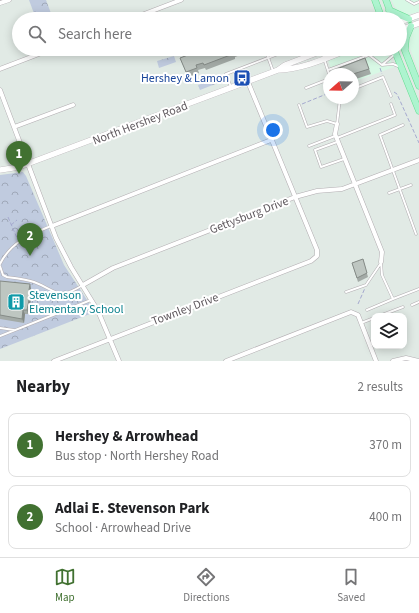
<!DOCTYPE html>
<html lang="en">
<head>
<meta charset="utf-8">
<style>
	:root { --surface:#fff; --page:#f2f2f2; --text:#202124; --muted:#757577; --line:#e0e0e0; --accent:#417131 }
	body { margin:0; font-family:"Source Sans 3",sans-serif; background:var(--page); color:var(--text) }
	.controls { position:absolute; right:12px; bottom:12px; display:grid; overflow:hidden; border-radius:8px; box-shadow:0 2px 10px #0003 }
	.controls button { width:36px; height:36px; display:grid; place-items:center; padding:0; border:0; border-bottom:1px solid var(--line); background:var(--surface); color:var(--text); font:20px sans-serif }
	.compass { position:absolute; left:323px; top:68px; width:36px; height:36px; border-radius:50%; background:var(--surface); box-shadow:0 2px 10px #0003; rotate:250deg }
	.you { position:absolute; left:273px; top:130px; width:14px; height:14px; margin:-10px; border:3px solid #fff; border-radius:50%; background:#1a73e8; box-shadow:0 0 0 6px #1a73e833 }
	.badge { display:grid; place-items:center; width:26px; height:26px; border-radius:50%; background:var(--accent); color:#fff; font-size:13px; font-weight:700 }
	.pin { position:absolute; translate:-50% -33px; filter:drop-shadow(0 1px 2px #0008) }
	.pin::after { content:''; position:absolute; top:21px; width:14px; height:12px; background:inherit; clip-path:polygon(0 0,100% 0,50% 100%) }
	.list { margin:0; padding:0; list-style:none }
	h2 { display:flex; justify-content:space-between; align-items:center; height:52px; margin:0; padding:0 16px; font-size:17px }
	h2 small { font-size:13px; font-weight:400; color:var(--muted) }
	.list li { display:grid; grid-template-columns:26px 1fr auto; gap:12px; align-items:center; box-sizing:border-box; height:64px; margin:0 8px 8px; padding:0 8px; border:1px solid var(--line); border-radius:8px }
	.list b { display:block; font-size:15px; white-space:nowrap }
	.list p { margin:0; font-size:13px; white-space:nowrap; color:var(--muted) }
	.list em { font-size:13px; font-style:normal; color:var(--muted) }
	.icon { flex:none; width:22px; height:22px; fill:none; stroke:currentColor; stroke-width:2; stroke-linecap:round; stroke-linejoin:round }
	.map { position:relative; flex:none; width:419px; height:361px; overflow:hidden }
	.search { position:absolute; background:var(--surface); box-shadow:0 2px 10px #0003; left:12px; right:12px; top:12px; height:44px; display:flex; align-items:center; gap:10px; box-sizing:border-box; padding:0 14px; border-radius:22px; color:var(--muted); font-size:15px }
	.sheet { height:196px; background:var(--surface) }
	nav { display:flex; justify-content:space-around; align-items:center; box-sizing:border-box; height:56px; border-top:1px solid var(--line); background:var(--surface); font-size:11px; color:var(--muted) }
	nav a { display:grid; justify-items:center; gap:2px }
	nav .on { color:var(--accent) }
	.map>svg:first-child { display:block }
</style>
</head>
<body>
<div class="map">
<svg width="419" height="361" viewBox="0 0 419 361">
	<defs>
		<pattern id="park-crowns" width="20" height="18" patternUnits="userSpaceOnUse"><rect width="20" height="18" fill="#c0cbdf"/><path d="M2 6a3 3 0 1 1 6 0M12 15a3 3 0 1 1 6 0" fill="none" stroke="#9fa8b8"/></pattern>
	</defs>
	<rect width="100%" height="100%" fill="#e1eae5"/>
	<path fill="#d8f8e5" d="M391 0H419V12L406 15 398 12Z
		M419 27V72L408 43 411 31Z
		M359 49H385L394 67 353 82V74H333L328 60Z"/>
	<path fill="url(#park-crowns)" d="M29 0H46L52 16 46 19H36Z
		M174 56 176 62 159 68 157 61Z
		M221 74 223 81 200 90 198 85 207 82 206 80Z
		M23 172 26 176 64 265 95 312 0 349V175Z"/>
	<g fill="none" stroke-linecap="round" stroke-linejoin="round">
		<g stroke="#b2adb1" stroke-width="3">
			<path id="lane" d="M407 0 414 4 419 2
				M279 19 292 14 294 19
				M265 49 273 71
				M322 52 329 74
				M383 64 395 54
				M328 70 369 55 382 65 393 64 398 66
				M231 87 226 74 291 49
				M306 88 329 79
				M353 89 383 77 391 96
				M299 105 307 127 327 121 337 124 340 98
				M403 125 380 135 416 234
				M337 138 395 115 391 104
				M337 142 315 150 321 167 344 159
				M309 146 335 136
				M389 193 411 185
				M0 264C11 242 29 235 51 226
				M0 266 3 275 7 277C16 278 26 279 34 282 58 291 57 301 83 285
				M346 292 366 285 381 263
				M393 299 419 289
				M412 305 419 302
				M367 310 393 299 382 275 381 262
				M379 316 403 307
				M361 323 374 318
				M0 328 14 330
				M0 336 91 300"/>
		</g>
		<g stroke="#b2adb1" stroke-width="5">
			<path id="street" d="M0 3 9 0
				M131 19 181 0
				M0 69 52 49
				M0 90 56 238 71 267 98 311 119 361
				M337 124 335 134 382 252 381 262
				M14 127 73 105
				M52 226 271 140
				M83 285 113 268 295 197 317 191 342 189 419 160
				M54 361 311 261 317 256V250L248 82
				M226 361 351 312 358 315 376 361
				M393 361 406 358 419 361"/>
		</g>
		<g stroke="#b3acb1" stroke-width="6">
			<path id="secondary" d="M400 22 419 15
				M400 30 419 23
				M278 70C303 69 327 58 350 49
				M0 170 19 167 278 70 285 65 327 49"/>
		</g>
		<g stroke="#67de92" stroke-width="7">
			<path id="primary" d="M375 0 382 19
				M386 0 393 19
				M389 10 409 19
				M400 38 419 86
				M394 49 419 111
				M405 49 406 38 411 26"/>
		</g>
		<path stroke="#a5a9cf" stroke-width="1" stroke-dasharray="4 2" stroke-linecap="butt" d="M380 68 382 74
			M334 71 335 74
			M394 92 397 94 419 143
			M302 104 329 93
			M8 217 17 238
			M11 225 17 220
			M358 304 365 288"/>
		<use href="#lane" stroke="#fff" stroke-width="2"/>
		<use href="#street" stroke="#fff" stroke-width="4"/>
		<use href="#secondary" stroke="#fff" stroke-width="5.5"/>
		<use href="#primary" stroke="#adf4cf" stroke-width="6"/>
	</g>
	<path fill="#a3aaa6" d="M191 49H256L235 57V59L206 70 205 68 198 70 199 73 188 77 180 58 193 53Z
		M365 58 371 74 353 80V74Z
		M363 259 368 277 358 282 352 263Z
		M0 281 30 284 32 294 28 314H25L24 323 0 319Z"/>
	<path fill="#858b87" d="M30 284 32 294 28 314 27 310Z
		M23 310 25 314 24 323 22 319Z"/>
	<path fill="#bec6c1" stroke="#858b87" d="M349 17 350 19H344Z
		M191 49H241L233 52V54L204 65 203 63 196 65 197 68 186 72 180 58 193 53Z
		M365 58 369 69 353 74H336L334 70Z
		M363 259 367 273 357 278 352 263Z
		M0 281 30 284 29 290H31L27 310H23L22 319 0 315Z"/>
	<defs>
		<g id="bus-square" transform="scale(0.9)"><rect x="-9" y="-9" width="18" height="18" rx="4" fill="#1a4fb4" stroke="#fff"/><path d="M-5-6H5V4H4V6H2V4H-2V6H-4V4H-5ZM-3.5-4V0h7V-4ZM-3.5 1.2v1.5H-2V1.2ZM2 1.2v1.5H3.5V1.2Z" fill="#fff"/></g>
		<g id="building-square" transform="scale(0.9)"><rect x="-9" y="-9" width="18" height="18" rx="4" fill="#0f9aa8" stroke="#fff"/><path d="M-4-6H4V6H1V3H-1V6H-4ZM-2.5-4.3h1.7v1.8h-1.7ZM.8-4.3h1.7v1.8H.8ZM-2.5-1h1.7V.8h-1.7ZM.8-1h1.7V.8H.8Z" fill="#fff"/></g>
	</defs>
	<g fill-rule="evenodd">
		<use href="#bus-square" x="242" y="78"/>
		<use href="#building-square" x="16" y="302"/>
	</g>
	<g text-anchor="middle" stroke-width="4" stroke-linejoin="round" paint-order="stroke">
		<g font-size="12" fill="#164399" stroke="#fff" text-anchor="end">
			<text x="229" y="82">Hershey &amp; Lamon</text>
		</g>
		<g font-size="12" fill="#605a5f" stroke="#fff">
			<text transform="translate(140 123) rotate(-21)" y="4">North Hershey Road</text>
			<text transform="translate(249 215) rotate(-21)" y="4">Gettysburg Drive</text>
			<text transform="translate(185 309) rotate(-21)" y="4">Townley Drive</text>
		</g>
		<g font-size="12" fill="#0d838f" stroke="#fff" text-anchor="start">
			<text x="29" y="299">Stevenson<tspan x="29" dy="14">Elementary School</tspan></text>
		</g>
	</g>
</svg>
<div class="controls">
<button><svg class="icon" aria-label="layers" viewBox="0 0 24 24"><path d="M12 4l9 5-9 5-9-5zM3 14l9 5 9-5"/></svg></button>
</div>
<svg class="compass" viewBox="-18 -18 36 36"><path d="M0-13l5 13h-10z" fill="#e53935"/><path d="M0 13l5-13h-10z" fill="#757577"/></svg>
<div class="you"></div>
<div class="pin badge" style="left:19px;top:174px">1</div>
<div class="pin badge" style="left:30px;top:256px">2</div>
<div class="search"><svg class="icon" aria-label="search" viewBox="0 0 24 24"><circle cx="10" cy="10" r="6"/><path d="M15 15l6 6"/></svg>Search here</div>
</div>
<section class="sheet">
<h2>Nearby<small>2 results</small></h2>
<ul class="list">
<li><span class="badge">1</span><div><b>Hershey &amp; Arrowhead</b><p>Bus stop · North Hershey Road</p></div><em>370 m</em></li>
<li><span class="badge">2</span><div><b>Adlai E. Stevenson Park</b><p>School · Arrowhead Drive</p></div><em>400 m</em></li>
</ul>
</section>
<nav>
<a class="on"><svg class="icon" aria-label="map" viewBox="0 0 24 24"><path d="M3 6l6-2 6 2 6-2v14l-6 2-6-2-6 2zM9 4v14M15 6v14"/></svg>Map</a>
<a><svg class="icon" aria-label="directions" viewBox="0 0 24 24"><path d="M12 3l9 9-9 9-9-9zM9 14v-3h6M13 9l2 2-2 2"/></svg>Directions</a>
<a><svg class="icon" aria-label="saved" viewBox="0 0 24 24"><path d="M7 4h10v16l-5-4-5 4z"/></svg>Saved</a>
</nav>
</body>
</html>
